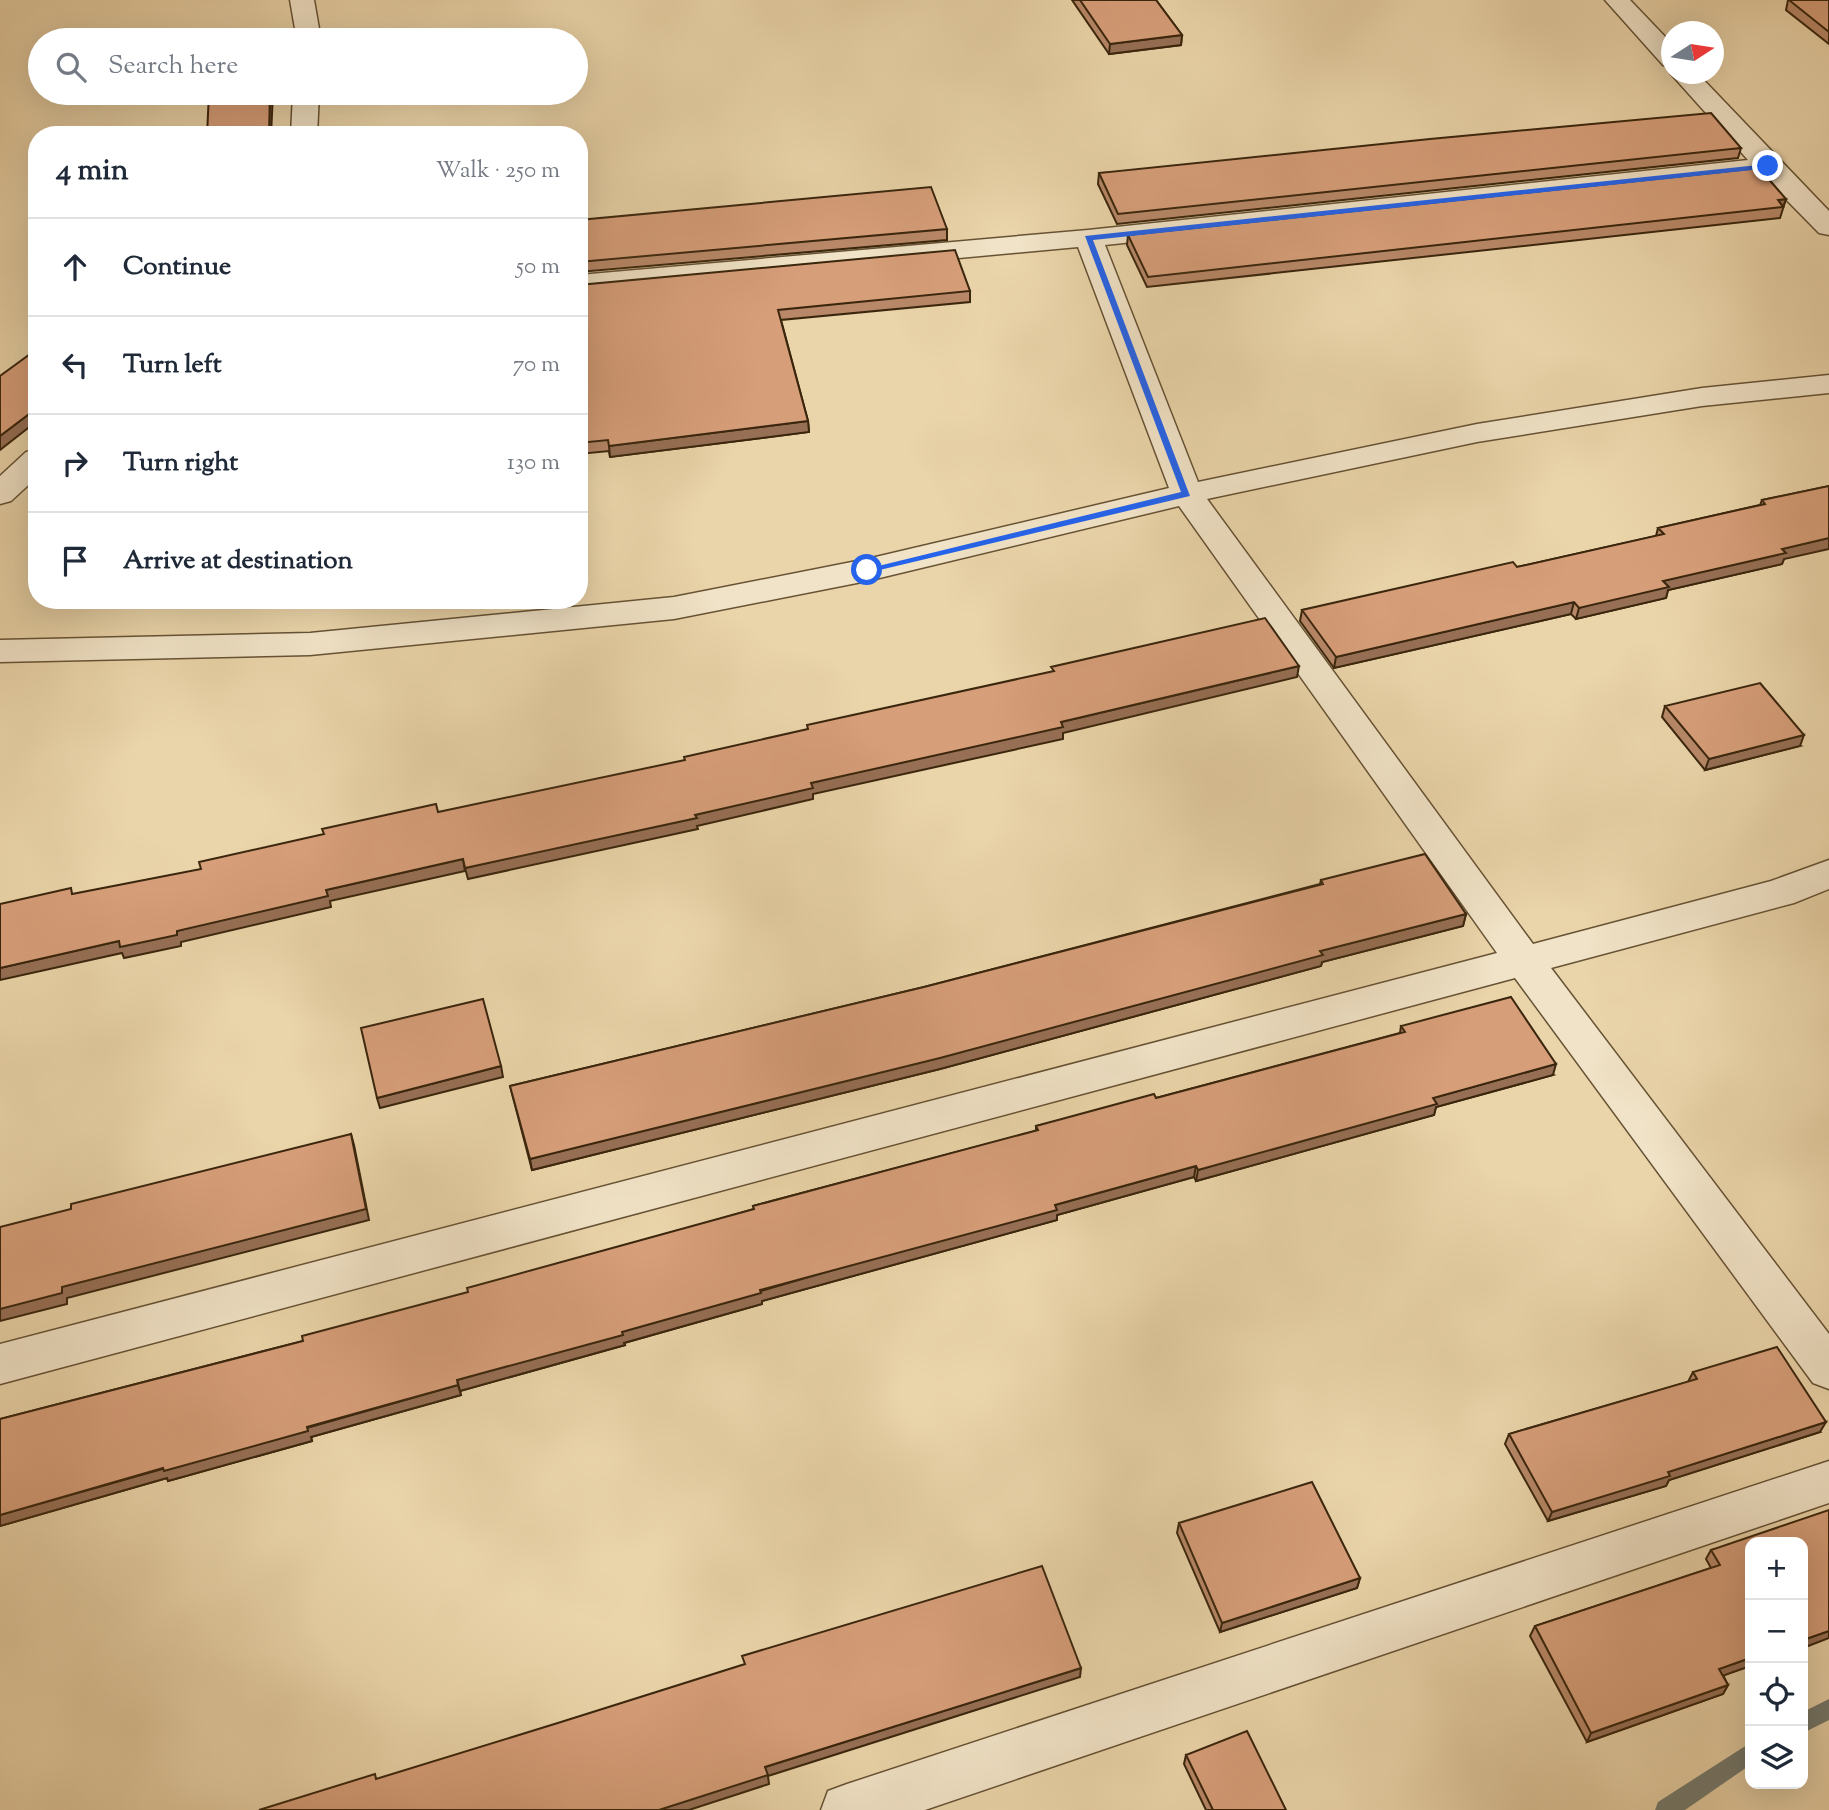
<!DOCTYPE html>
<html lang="en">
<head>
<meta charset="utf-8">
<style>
	:root { --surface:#fff; --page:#f2f2f3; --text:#1f2937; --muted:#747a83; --line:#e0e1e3 }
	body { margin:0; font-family:"Sorts Mill Goudy",serif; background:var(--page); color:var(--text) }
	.controls { position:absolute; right:21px; bottom:21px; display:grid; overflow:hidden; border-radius:14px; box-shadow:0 7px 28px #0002 }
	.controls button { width:63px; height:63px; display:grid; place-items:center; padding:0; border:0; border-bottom:2px solid var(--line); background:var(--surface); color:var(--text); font:35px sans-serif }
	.compass { position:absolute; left:1661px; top:21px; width:63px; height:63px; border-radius:50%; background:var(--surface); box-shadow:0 7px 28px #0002; rotate:78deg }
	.stop { position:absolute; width:21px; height:21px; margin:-16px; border:5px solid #2563eb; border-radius:50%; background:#fff }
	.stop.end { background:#2563eb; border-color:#fff; box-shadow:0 2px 7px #0008 }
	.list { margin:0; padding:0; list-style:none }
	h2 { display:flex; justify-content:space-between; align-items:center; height:91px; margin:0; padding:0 28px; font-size:30px }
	h2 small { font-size:23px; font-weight:400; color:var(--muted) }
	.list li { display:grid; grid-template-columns:46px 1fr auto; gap:21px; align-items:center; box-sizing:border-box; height:98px; padding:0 28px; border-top:2px solid var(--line) }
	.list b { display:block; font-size:26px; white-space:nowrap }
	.list em { font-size:23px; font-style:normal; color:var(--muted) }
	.icon { flex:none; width:38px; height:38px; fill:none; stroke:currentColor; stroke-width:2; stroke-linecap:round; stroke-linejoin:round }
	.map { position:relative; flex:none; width:1829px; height:1810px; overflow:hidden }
	.search { position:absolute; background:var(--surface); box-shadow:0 7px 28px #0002; left:28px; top:28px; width:560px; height:77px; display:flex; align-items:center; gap:18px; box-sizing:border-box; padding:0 24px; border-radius:38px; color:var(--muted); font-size:26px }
	.panel { position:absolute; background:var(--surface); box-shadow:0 7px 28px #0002; left:28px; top:126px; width:560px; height:483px; border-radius:28px }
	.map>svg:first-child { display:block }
</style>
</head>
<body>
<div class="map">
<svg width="1829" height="1810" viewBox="0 0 1829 1810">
	<rect width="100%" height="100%" fill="#ead4a9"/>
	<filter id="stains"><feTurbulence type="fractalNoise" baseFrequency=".00286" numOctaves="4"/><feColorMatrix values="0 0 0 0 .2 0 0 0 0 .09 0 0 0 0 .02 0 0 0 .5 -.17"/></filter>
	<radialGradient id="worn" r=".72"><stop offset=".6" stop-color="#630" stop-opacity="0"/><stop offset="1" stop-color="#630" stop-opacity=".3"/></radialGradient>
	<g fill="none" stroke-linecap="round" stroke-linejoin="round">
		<path fill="#757c71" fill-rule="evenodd" d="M1829 1699V1720L1803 1733V1712Z
			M1750 1743V1765L1685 1810H1655L1658 1802Z"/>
		<g stroke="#665234" stroke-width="3">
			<path id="minor" d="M290 0H314L321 40H297Z
				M1605 0H1630L1672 44V67L1663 65Z
				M1671 74H1698L1829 211V235L1819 233 1762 175 1105 245 1198 482 1477 424 1702 388 1829 375V393L1702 406 1477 442 1207 499 1533 944 1771 881 1829 860V889L1794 903 1551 968 1829 1334V1389L1813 1383 1515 978 0 1384V1344L1497 953 1179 506 867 581 674 619 310 655 0 662V640L310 633 674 597 867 559 1169 488 1078 247 579 293V275L1088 230 1748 160Z
				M293 93H319L317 135H291Z
				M37 450V477L11 501 0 504V476L26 452Z
				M1829 1461V1503L925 1810H821L828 1791 847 1784Z"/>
		</g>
		<use href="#minor" fill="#f1e3c7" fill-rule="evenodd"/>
	</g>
	<path fill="#b88868" stroke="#3a260d" stroke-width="2" d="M1072 0H1156L1182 35 1181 45 1109 54Z
		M1788 0H1829V44L1786 10Z
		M1741 148 1738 158 1117 224 1098 184 1099 173Z
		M1786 199 1780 218 1147 287 1127 245 1128 235Z
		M579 220 947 229V240L579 272Z
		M579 285 970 291V302L781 320 808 421 809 432 610 457 609 451 579 454Z
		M1829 486 1784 559 1782 564 1668 590 1666 598 1576 619 1571 614 1334 668 1300 621 1302 610 1517 567 1656 536 1658 528 1760 505 1762 500Z
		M1665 706 1800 746 1705 770 1662 717Z
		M1321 880 1466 914 1463 926 1322 962 1321 966 940 1069 532 1170 510 1086 924 987 1320 884Z
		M1401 1026 1553 1075 1436 1107 1434 1115 1196 1181 1194 1177 1057 1215V1220L762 1301V1304L624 1343 625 1345 460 1391 461 1395 311 1437 312 1441 168 1481 167 1478 0 1526V1419L303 1341 754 1209 753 1206 1036 1131V1126L1156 1098 1400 1033Z
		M1693 1372 1820 1432 1669 1480 1666 1486 1548 1521 1505 1444 1509 1434 1688 1382Z
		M1179 1523 1360 1578 1357 1588 1220 1632 1177 1533Z
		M1750 1542V1666L1723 1675 1728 1685 1723 1694 1587 1742 1530 1636 1535 1626 1711 1568 1706 1559 1711 1550Z
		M1186 1755 1286 1810H1206L1184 1764Z"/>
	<path fill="#966f55" stroke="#3a260d" stroke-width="2" d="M1182 35 1181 45 1109 54 1110 44Z
		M270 93H273L271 135H269Z
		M1786 199 1783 207 1778 200Z
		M37 408V421L0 450V436Z
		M808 421 809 432 610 457 609 446Z
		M1829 538V549L1784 559 1782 564 1668 590 1666 598 1576 619 1579 608 1663 581 1782 549Z
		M1574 602 1571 614 1334 668 1336 657Z
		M1299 666 1297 677 1063 733V739L813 794V799L697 826 698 829 468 879 465 868 695 815 811 783 1061 722Z
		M1804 735 1800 746 1705 770 1709 759Z
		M463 859 465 871 330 901 331 907 181 942V946L124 958 122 953 0 980V968L119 941 177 931 326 890Z
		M1466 914 1463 926 1322 962 1321 966 940 1069 532 1170 530 1159 1320 951Z
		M1556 1064 1553 1075 1436 1107 1434 1115 1196 1181 1198 1170 1433 1098Z
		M501 1066 503 1077 380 1108 377 1098Z
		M351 1134 354 1145 369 1220 67 1298V1304L0 1321V1309Z
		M1196 1166 1194 1177 1057 1215V1220L762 1301V1304L624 1343 625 1345 460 1391 457 1380 1055 1205Z
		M458 1385 461 1395 311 1437 312 1441 168 1481 167 1478 0 1526V1515Z
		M1826 1422 1820 1432 1669 1480 1666 1486 1548 1521 1552 1512 1668 1472Z
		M1360 1578 1357 1588 1220 1632 1222 1623Z
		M1829 1631V1638L1803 1648V1640Z
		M1750 1658V1666L1714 1679 1719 1669Z
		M1081 1668 1080 1677 768 1776 769 1784 689 1810H659L765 1767Z
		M1728 1685 1723 1694 1587 1742 1591 1733Z"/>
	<path fill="#d69e79" stroke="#3a260d" stroke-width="2" d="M1080 0H1156L1182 35 1110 44Z
		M1789 0H1829V32Z
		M209 93H270L269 135H207Z
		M1711 113 1741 148 1118 214 1099 173 1430 139Z
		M1759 168 1786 199 1778 200 1783 207 1148 277 1128 235Z
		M931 187 947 229 579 262V220Z
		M955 250 970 291 778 310 808 421 609 446 608 440 579 443V285Z
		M37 349V408L0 436V376Z
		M1829 486V538L1782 549 1786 553 1663 581 1669 587 1579 608 1574 602 1336 657 1302 610 1513 562 1517 567 1664 534 1658 528 1765 504 1762 500Z
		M1265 618 1299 666 1061 722 1063 727 811 783 813 788 695 815 697 818 465 868 463 859 326 890 328 896 177 931V935L120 947 119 941 0 968V904L71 888 72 894 201 869 199 862 324 834 322 829 436 804 438 812 685 760 684 757 808 729 807 725 1054 671 1051 667Z
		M1760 683 1804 735 1709 759 1665 706Z
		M1425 854 1466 914 1320 951 1323 955 940 1058 530 1159 510 1086 924 987 1323 884 1321 880Z
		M1511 997 1556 1064 1433 1098 1437 1104 1198 1170 1196 1166 1055 1205 1057 1210 760 1290 761 1293 622 1332 623 1335 457 1380 458 1385 307 1427 308 1431 164 1471 163 1468 0 1515V1419L303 1341 302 1336 468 1292 467 1288 754 1209 753 1206 1038 1130 1036 1126 1154 1094 1156 1098 1405 1032 1401 1026Z
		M483 999 501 1066 377 1098 361 1028Z
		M351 1134 366 1209 62 1287V1293L0 1309V1227L71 1209V1204Z
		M1777 1347 1826 1422 1668 1472 1670 1476 1552 1512 1509 1434 1697 1379 1693 1372Z
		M1312 1482 1360 1578 1222 1623 1179 1523Z
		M1829 1510V1631L1803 1640V1542H1750V1658L1719 1669 1728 1685 1591 1733 1535 1626 1720 1565 1711 1550Z
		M1042 1566 1081 1668 765 1767 768 1775 659 1810H259L375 1774 376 1779 561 1722 745 1664 742 1656Z
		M1247 1731 1286 1810H1213L1186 1755Z"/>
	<path fill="#2563eb" d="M1768 164 1771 168 1093 240 1190 496 867 573 862 570 1181 492 1085 236Z"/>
	<rect width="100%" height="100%" filter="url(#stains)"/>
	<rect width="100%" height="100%" fill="url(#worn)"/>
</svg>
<div class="controls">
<button>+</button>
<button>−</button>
<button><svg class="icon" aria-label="locate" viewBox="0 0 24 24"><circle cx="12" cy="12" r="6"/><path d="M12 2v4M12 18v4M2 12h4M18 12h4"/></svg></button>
<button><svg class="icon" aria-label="layers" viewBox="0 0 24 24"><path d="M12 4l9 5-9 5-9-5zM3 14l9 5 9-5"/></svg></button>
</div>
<svg class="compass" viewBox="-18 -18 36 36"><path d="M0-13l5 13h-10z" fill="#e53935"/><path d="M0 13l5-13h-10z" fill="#747a83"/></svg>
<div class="stop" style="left:867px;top:570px"></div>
<div class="stop end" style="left:1768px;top:166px"></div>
<div class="search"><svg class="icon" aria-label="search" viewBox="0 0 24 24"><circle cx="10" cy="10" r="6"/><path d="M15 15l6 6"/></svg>Search here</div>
<section class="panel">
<h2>4 min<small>Walk · 250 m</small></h2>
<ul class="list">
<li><svg class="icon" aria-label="ahead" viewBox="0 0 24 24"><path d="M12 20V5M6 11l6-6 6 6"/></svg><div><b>Continue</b></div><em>50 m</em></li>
<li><svg class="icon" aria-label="left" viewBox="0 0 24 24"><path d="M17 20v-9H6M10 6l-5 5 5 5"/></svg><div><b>Turn left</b></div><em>70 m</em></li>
<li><svg class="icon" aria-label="right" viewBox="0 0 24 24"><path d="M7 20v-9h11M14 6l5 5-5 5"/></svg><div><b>Turn right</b></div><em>130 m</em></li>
<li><svg class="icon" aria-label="arrive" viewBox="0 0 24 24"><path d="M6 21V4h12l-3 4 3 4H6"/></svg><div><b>Arrive at destination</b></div></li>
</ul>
</section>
</div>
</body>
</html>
